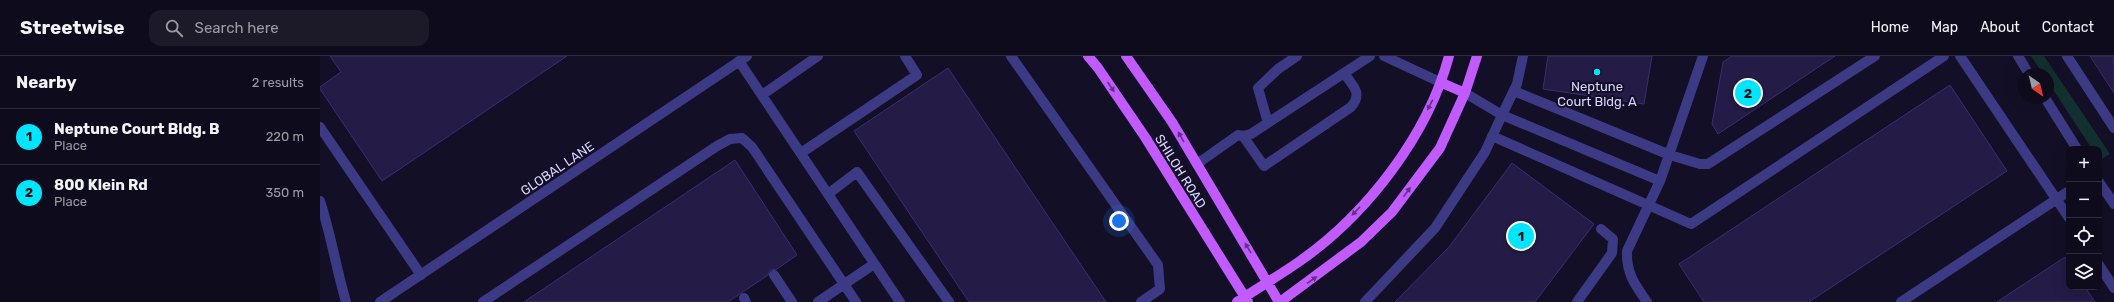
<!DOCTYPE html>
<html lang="en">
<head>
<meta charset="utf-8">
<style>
	:root { --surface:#0e0b1c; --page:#1c1929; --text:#f1f3f6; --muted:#9b9ba3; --line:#2e2b3b; --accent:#00e5ff }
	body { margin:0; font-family:Rubik,sans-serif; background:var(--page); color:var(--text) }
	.controls { position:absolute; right:12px; bottom:12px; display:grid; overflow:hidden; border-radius:8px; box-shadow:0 4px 16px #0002 }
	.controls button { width:36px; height:36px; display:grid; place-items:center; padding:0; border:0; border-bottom:1px solid var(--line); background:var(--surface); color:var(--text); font:20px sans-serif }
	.compass { position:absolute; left:1698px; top:12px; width:36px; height:36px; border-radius:50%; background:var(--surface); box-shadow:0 4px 16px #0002; rotate:146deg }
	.you { position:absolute; left:799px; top:165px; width:14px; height:14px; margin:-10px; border:3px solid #fff; border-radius:50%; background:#1a73e8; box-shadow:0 0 0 6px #1a73e833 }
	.badge { display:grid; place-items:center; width:26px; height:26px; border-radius:50%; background:var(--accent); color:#111; font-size:13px; font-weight:700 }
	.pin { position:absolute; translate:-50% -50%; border:2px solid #fff; box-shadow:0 1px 4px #0006 }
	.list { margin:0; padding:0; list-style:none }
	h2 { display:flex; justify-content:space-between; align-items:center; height:52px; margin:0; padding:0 16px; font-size:17px }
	h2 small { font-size:13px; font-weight:400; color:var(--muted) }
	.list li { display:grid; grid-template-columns:26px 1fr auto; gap:12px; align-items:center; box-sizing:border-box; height:56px; padding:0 16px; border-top:1px solid var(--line) }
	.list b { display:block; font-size:15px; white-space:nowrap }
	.list p { margin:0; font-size:13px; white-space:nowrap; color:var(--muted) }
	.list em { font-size:13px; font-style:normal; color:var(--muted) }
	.icon { flex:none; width:22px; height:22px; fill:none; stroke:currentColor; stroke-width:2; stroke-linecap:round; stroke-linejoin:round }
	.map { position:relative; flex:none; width:1794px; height:246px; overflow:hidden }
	header { display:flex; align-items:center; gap:24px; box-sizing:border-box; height:56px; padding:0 20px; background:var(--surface); border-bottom:1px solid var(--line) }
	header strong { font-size:19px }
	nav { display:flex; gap:22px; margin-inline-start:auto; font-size:14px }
	.search { width:280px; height:36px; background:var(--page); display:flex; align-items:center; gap:10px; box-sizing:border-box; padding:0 14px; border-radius:12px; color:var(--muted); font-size:15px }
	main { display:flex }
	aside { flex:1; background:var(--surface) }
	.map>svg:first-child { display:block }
</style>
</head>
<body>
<header>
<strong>Streetwise</strong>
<div class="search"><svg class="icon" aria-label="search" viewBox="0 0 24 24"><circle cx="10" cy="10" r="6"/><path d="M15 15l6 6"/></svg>Search here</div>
<nav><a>Home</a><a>Map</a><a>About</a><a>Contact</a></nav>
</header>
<main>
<aside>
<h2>Nearby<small>2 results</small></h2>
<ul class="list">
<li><span class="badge">1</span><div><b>Neptune Court Bldg. B</b><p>Place</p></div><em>220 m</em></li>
<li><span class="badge">2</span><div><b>800 Klein Rd</b><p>Place</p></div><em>350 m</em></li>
</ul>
</aside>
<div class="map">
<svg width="1794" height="246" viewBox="0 0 1794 246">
	<rect width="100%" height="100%" fill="#130f26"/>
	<path fill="#12302f" d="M1711 0H1724L1790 98 1780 104 1779 93H1772L1728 26V18H1723Z"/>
	<path fill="#241b47" stroke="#3b2d73" d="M10 0H247L62 125 0 33V31L21 16Z
		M1228 0H1332L1324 48 1223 33Z
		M1412 0H1515L1398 78 1392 68 1403 6Z
		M1770 0H1794V37Z
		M628 12 786 246H649L534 75Z
		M1630 29 1687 115 1489 246H1384L1359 208Z
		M415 104 477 199 457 213 450 214 448 219 408 246H204Z
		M1192 107 1274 168 1215 246H1075L1129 191Z
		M1745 201 1749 207V231H1765L1775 246H1677Z"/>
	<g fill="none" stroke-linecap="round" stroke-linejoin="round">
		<path stroke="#3d3a85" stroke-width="10" d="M691 0 838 209 840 233 821 246
			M1064 0 1122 27
			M1640 0 1749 162
			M1698 0 1709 18
			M1747 0 1794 72
			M419 5 580 246
			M1194 35 1350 99 1380 108H1388L1555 0
			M1145 37 1182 59 1197 28 1203 0
			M442 39 498 0
			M1725 42 1757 93
			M948 67 938 32 958 13 977 0
			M0 71 101 219
			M923 80 944 110 1031 51C1043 37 1033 30 1024 17
			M1172 80 1371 168 1624 0
			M481 97 597 19 585 0
			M877 108 918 79 923 80 931 78 1050 0
			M1779 126 1794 148
			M508 138 537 116 629 246
			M0 145C11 178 16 212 26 246
			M1779 209 1794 232
			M454 219 472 246
			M424 242 426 246
			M60 246 427 0
			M163 246 397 90 410 83 422 82 432 91 536 246
			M498 246 554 208
			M1045 246 1115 172 1165 96 1182 59 1340 125
			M1257 246 1292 197 1293 183 1281 173
			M1327 246C1315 229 1306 217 1307 195L1340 125 1383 0
			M1581 246 1749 135"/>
		<path stroke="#c25bff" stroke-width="10" d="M768 0 778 12 825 81 928 246
			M806 0 852 66 959 246
			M1122 27 1145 37
			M917 246C938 232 960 219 980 205 1047 158 1108 79 1129 0
			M960 246 1041 186 1072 156 1120 92 1145 37 1157 0"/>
	</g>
	<defs><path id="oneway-solid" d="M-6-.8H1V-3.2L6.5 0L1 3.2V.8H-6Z"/></defs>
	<g fill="#623188">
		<use href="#oneway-solid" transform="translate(791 31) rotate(56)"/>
		<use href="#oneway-solid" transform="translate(1110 49) rotate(117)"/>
		<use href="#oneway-solid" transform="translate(861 81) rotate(-120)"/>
		<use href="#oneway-solid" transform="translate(1087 136) rotate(-54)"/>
		<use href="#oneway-solid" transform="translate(1036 155) rotate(134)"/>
		<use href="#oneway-solid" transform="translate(928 192) rotate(-121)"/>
		<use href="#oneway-solid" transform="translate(992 224) rotate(-35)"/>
	</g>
	<circle fill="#00e5ff" stroke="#130f26" stroke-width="1.5" cx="1277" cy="16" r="4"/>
	<g text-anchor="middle" stroke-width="4" stroke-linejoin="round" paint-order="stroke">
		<g font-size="13" fill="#d9d4ff" stroke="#130f26">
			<text x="1277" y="35">Neptune<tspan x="1277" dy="15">Court Bldg. A</tspan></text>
		</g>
		<g font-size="13" fill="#d9d4ff" stroke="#130f26">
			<text transform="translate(237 112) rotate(-34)" y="5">GLOBAL LANE</text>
			<text transform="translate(861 115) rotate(58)" y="5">SHILOH ROAD</text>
		</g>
	</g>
</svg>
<div class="controls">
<button>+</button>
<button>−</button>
<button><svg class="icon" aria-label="locate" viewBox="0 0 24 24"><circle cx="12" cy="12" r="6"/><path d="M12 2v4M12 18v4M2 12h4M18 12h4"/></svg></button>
<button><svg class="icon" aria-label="layers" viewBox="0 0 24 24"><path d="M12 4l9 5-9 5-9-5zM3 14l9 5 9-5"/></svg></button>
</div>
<svg class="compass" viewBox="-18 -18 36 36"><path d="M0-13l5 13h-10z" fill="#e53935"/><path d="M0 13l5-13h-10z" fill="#9b9ba3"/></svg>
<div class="you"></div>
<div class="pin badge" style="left:1201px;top:180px">1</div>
<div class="pin badge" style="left:1428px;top:37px">2</div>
</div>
</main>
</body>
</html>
